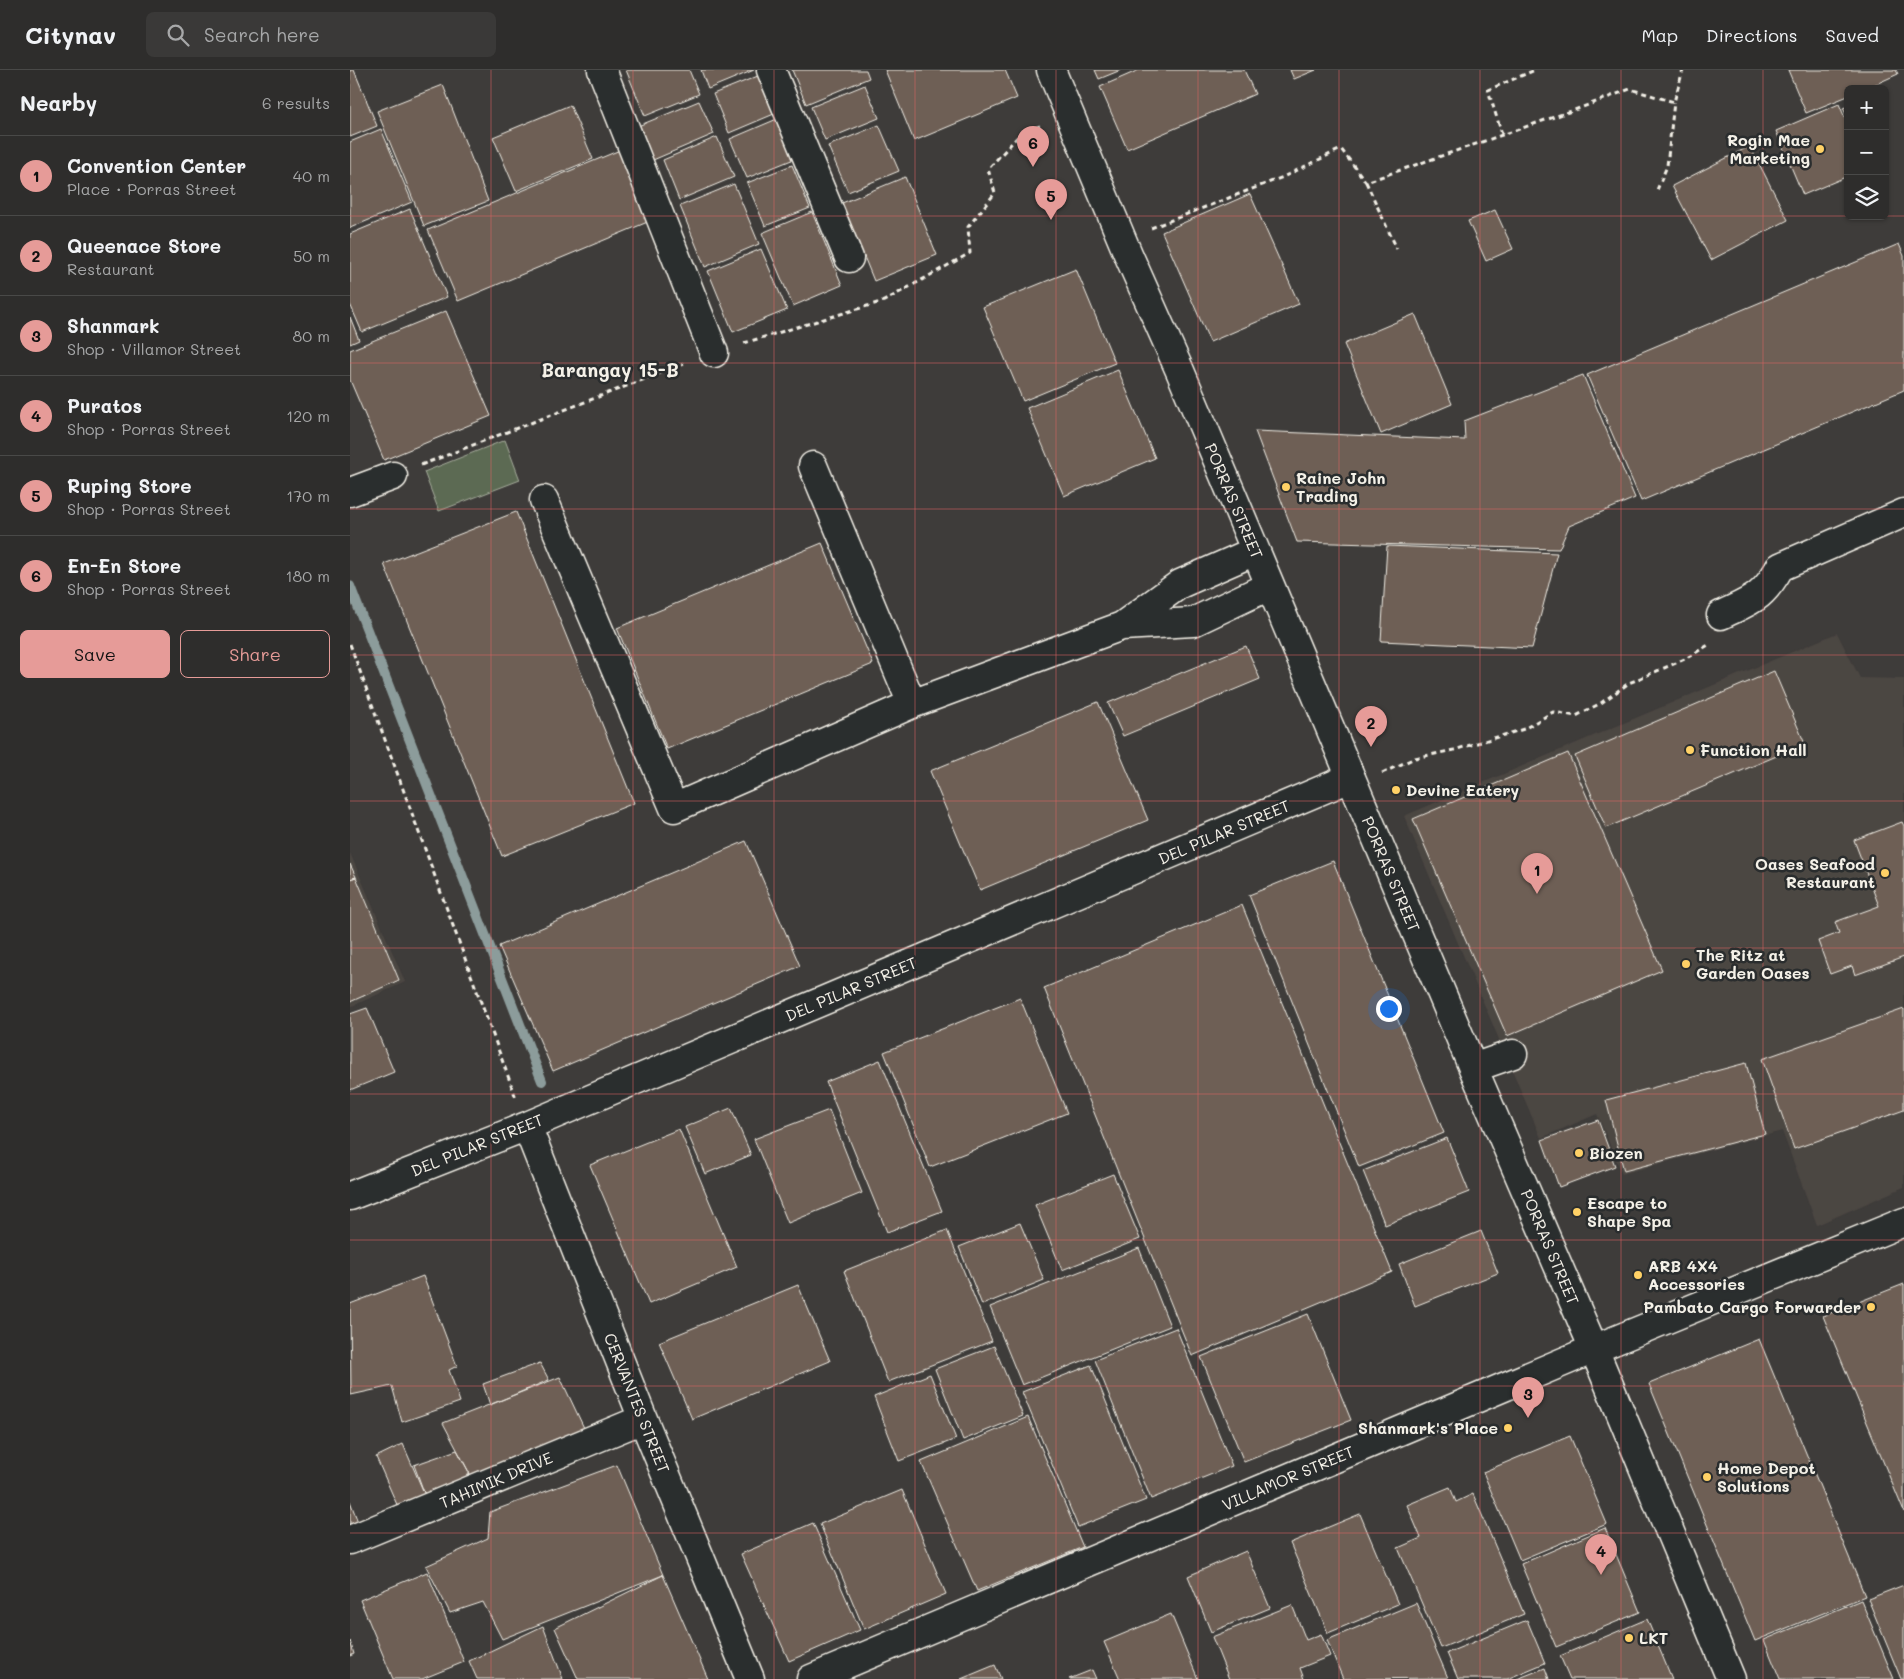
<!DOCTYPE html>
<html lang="en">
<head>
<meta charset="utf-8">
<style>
	:root { --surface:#2e2d2c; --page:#3a3938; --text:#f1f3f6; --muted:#a7a8a9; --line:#494948; --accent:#e69b98 }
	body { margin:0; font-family:Mali,sans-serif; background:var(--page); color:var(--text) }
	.controls { position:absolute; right:15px; top:15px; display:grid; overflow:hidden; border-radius:8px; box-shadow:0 1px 4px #0004 }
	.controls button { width:45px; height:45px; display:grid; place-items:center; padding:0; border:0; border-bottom:1px solid var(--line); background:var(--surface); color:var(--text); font:25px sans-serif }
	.you { position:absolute; left:1038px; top:938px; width:18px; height:18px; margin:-12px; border:4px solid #fff; border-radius:50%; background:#1a73e8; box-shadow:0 0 0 8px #1a73e833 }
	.badge { display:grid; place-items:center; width:32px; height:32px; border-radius:50%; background:var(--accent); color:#111; font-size:16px; font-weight:700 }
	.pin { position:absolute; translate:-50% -41px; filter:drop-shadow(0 1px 2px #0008) }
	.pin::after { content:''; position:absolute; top:26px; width:18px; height:15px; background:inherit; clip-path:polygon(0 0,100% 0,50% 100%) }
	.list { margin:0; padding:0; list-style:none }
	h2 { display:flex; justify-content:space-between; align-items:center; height:65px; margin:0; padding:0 20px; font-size:21px }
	h2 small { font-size:16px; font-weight:400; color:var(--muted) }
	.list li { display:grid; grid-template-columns:32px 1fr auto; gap:15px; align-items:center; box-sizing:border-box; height:80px; padding:0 20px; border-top:1px solid var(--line) }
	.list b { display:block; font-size:19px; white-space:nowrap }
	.list p { margin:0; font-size:16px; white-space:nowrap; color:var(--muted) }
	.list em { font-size:16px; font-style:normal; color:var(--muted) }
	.actions { display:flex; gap:10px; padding:15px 20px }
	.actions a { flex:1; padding:11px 0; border:1px solid var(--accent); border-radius:8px; text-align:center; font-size:18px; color:var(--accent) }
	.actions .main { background:var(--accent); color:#111 }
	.icon { flex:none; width:28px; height:28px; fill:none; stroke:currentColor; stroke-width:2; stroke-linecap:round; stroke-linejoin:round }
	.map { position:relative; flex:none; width:1554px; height:1609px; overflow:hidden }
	header { display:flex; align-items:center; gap:30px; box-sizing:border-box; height:70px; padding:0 25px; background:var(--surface); border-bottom:1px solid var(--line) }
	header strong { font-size:24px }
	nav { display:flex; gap:28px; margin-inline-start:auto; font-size:18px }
	.search { width:350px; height:45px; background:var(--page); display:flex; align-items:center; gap:12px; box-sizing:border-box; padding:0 18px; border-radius:8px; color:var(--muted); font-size:19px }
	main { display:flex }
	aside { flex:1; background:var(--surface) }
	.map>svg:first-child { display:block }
</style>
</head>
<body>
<header>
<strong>Citynav</strong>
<div class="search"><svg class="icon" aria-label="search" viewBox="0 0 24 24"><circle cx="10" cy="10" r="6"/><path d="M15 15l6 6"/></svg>Search here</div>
<nav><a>Map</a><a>Directions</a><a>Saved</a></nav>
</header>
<main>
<aside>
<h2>Nearby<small>6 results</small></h2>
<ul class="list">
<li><span class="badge">1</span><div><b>Convention Center</b><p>Place · Porras Street</p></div><em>40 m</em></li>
<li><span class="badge">2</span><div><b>Queenace Store</b><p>Restaurant</p></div><em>50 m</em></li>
<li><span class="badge">3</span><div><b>Shanmark</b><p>Shop · Villamor Street</p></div><em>80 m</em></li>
<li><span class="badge">4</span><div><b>Puratos</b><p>Shop · Porras Street</p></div><em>120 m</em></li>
<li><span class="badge">5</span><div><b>Ruping Store</b><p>Shop · Porras Street</p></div><em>170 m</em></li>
<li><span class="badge">6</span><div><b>En-En Store</b><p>Shop · Porras Street</p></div><em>180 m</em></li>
</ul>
<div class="actions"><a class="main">Save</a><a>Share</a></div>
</aside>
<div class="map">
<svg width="1554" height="1609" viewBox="0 0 1554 1609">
	<rect width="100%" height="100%" fill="#3e3c3a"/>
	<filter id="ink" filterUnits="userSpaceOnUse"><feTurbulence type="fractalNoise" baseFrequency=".02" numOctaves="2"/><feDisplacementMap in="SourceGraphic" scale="10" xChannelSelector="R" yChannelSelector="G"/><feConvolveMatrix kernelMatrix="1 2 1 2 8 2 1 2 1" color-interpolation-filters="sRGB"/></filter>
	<g filter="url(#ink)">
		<path fill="#4c4642" d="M1487 563 1510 608 1554 609V1117L1467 1155 1432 1061 1272 1104 1247 1044 1191 1068 1054 746Z
			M0 783 55 912 0 937Z"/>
		<path fill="#5c6b53" stroke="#a8ae9e" d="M155 370 170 410 89 441 74 402Z"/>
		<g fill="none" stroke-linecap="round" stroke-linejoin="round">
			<path stroke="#8c9c9b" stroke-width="10" d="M0 516 192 1011"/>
		</g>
		<path fill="#6e5e55" stroke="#f4f1e8" d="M0 0H4L27 56 0 67Z
			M276 0H339L349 24 295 46Z
			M351 0H404L358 19Z
			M442 0H516L519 8 456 34Z
			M535 0H655L667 28 564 71Z
			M745 0H771L749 9Z
			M789 0H894L905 24 777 79 750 17Z
			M940 0H966L944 9Z
			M1438 0H1546L1548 4 1515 19H1498V26L1456 43Z
			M408 6 424 44 379 63 363 24Z
			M93 15 138 131 74 156 27 41Z
			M515 15 529 48 475 70 461 37Z
			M349 31 364 64 303 90 288 56Z
			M1489 34 1498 55V106L1453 125 1426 61Z
			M220 35 243 89 166 121 143 67Z
			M1498 36V48L1493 38Z
			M427 49 444 89 397 108 380 69Z
			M529 55 549 101 498 122 478 76Z
			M31 59 62 132 0 158V72Z
			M367 67 384 107 329 130 313 90Z
			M1400 76 1438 150 1361 190 1322 116Z
			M270 80 300 151 108 231 78 160Z
			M442 95 460 138 415 156 397 113Z
			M555 107 587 185 524 211 492 133Z
			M384 114 409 174 355 197 330 136Z
			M900 124 949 234 860 272 812 162Z
			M60 139 97 227 12 262 0 234V164Z
			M1145 140 1163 179 1136 191 1118 151Z
			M462 142 492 215 443 236 412 163Z
			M1549 174 1554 186V320L1291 431 1237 305Z
			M411 179 437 240 383 262 358 201Z
			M726 199 765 293 673 331 633 237Z
			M96 241 141 346 34 390 0 310V280Z
			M1065 244 1102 334 1031 364 994 274Z
			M0 247 9 270 0 274Z
			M768 300 805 388 714 426 677 338Z
			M1233 305 1285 428 1219 456 1209 479 947 472 905 361 1115 370 1114 351Z
			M166 442 284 733 152 786 34 494Z
			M472 473 523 594 317 679 267 558Z
			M1037 476 1207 483 1182 578 1031 571Z
			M896 576 910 609 773 666 758 633Z
			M1424 601 1455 674 1256 758 1225 686Z
			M748 632 798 750 630 820 580 701Z
			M1218 683 1312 900 1157 966 1063 749Z
			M1552 752 1554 756V887L1505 905 1502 896 1480 904 1468 871 1489 863 1485 852 1529 836 1504 770Z
			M396 771 450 896 203 1001 149 876Z
			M983 791 1094 1063 1009 1097 899 825Z
			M0 794 6 807 0 809Z
			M6 807 49 910 0 932V809Z
			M892 835 1042 1202 842 1286 694 918Z
			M670 928 717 1043 580 1097 534 982Z
			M17 938 44 1002 0 1020V944Z
			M1554 939V1040L1444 1079 1412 989Z
			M530 990 592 1141 537 1162 476 1012Z
			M1396 993 1415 1064 1274 1101 1256 1030Z
			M381 1038 401 1085 355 1104 335 1057Z
			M479 1040 512 1123 438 1153 404 1069Z
			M1248 1050 1265 1096 1209 1117 1192 1070Z
			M329 1059 387 1197 299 1234 240 1095Z
			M1097 1068 1119 1122 1035 1155 1013 1101Z
			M763 1104 790 1169 712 1200 685 1135Z
			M670 1153 694 1210 632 1235 609 1177Z
			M597 1160 642 1271 538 1312 494 1201Z
			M1131 1161 1148 1203 1065 1236 1049 1194Z
			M789 1178 820 1256 672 1315 640 1237Z
			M73 1206 107 1296 99 1300 110 1332 52 1352 42 1316 1 1325 0 1234Z
			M1554 1214V1442L1473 1246Z
			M448 1215 480 1291 342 1349 309 1272Z
			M958 1244 1001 1350 894 1392 851 1287Z
			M826 1258 882 1396 801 1429 745 1290Z
			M1409 1269 1515 1526 1405 1571 1299 1314Z
			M644 1276 673 1346 613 1370 585 1299Z
			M190 1293 199 1310 140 1335 133 1314Z
			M741 1295 796 1430 728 1457 672 1322Z
			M580 1304 606 1369 549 1391 524 1327Z
			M210 1307 234 1358 121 1406 93 1353Z
			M678 1347 733 1477 627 1521 571 1392Z
			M1220 1366 1257 1454 1170 1490 1133 1402Z
			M53 1374 75 1425 48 1437 26 1387Z
			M107 1380 121 1406 75 1425 64 1395Z
			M267 1395 313 1505 152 1569 133 1532 100 1543 76 1496 138 1468 140 1442Z
			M1100 1417 1106 1432 1123 1424 1174 1544 1091 1578 1048 1478 1071 1468 1057 1435Z
			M552 1420 596 1524 514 1559 470 1454Z
			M0 1431 8 1452 0 1455Z
			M1010 1444 1048 1534 978 1563 940 1473Z
			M463 1453 510 1560 439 1591 391 1484Z
			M1255 1458 1290 1542 1206 1577 1171 1494Z
			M896 1481 920 1538 861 1562 838 1506Z
			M77 1502 114 1592 72 1609H43L10 1530Z
			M313 1505 358 1609H228L205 1558Z
			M1554 1515V1609H1551L1518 1529Z
			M1511 1530 1544 1609H1430L1414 1570Z
			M1066 1533 1098 1608 993 1609 977 1570Z
			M942 1535 956 1570 971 1564 980 1586 950 1598 954 1609H879L862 1567Z
			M821 1544 848 1609H770L754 1572Z
			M1297 1549 1322 1609H1220L1210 1586Z
			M1177 1550 1195 1593 1157 1609H1108L1097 1583Z
			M193 1556 213 1609H127L119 1591Z
			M0 1571 4 1584 0 1586Z
			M645 1595 651 1609H611Z
			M1195 1598 1199 1609H1167Z
			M742 1600 746 1609H719Z"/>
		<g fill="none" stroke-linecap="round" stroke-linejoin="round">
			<g stroke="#f4f1e8" stroke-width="31">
				<path id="minor" d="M252 0 364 283
					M421 0 499 188
					M701 0 778 184 830 301 1123 998 1244 1279 1381 1609
					M463 396 562 634
					M0 422 43 406
					M194 430 324 738 562 634 772 556 830 514 905 481
					M1371 545C1402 530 1412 529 1430 497L1554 443
					M772 556 843 552 919 516
					M1123 998 1163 984
					M177 1056 293 1349 400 1609
					M0 1126 177 1056 1000 708
					M0 1470 293 1349
					M461 1609 1244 1279 1554 1152"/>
			</g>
			<path stroke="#f4f1e8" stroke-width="3" stroke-dasharray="5 4" stroke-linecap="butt" d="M1152 64 1138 20 1185 0
				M1016 112 1047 179
				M1307 120 1317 96 1324 32
				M801 158 933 107 991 79 1016 112 1233 37 1280 19 1324 32 1333 0
				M394 273 534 231 620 183 618 157 645 123 638 99 672 62 690 56
				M71 395 334 294
				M0 574 166 1028
				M1032 703 1065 688 1104 680 1174 659 1203 642 1226 646 1251 633 1279 613 1335 589 1360 574"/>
			<use href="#minor" stroke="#2a2d2e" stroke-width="28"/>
		</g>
	</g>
	<path fill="none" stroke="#df6462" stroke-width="1" stroke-opacity="0.55" d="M141 0V1609M283 0V1609M424 0V1609M565 0V1609M706 0V1609M848 0V1609M989 0V1609M1130 0V1609M1271 0V1609M1413 0V1609M0 146H1554M0 293H1554M0 439H1554M0 585H1554M0 731H1554M0 878H1554M0 1024H1554M0 1170H1554M0 1316H1554M0 1463H1554"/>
	<g fill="#ffd166" stroke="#2a2d2e" stroke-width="2">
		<circle cx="1470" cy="79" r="5"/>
		<circle cx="936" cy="417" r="5"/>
		<circle cx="1340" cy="680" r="5"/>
		<circle cx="1046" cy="720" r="5"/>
		<circle cx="1535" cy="803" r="5"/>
		<circle cx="1336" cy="894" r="5"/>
		<circle cx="1229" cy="1083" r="5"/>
		<circle cx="1227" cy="1142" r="5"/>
		<circle cx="1288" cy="1205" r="5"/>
		<circle cx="1521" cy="1237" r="5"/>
		<circle cx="1158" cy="1358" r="5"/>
		<circle cx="1357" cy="1407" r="5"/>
		<circle cx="1279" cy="1568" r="5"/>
	</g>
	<g text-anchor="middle" stroke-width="5" stroke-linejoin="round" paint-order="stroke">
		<g font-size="16" font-weight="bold" fill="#f4f1e8" stroke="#2a2d2e" text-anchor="start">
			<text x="1460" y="76" text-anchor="end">Rogin Mae<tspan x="1460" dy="18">Marketing</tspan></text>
			<text x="946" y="414">Raine John<tspan x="946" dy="18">Trading</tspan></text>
			<text x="1350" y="686">Function Hall</text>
			<text x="1056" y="726">Devine Eatery</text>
			<text x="1525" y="800" text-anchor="end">Oases Seafood<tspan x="1525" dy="18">Restaurant</tspan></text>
			<text x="1346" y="891">The Ritz at<tspan x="1346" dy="18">Garden Oases</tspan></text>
			<text x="1239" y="1089">Biozen</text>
			<text x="1237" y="1139">Escape to<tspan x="1237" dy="18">Shape Spa</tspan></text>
			<text x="1298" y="1202">ARB 4X4<tspan x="1298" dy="18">Accessories</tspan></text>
			<text x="1511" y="1243" text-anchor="end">Pambato Cargo Forwarder</text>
			<text x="1148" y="1364" text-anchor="end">Shanmark's Place</text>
			<text x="1367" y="1404">Home Depot<tspan x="1367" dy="18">Solutions</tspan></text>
			<text x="1289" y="1574">LKT</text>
		</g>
		<g font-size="16" fill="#f4f1e8" stroke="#2a2d2e">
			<text transform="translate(884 431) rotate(67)" y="6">PORRAS STREET</text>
			<text transform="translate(874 762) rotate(-23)" y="6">DEL PILAR STREET</text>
			<text transform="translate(1041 804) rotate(67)" y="6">PORRAS STREET</text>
			<text transform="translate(501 919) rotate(-23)" y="6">DEL PILAR STREET</text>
			<text transform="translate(127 1075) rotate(-22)" y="6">DEL PILAR STREET</text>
			<text transform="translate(1200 1177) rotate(67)" y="6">PORRAS STREET</text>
			<text transform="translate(287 1333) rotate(68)" y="6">CERVANTES STREET</text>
			<text transform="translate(938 1408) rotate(-23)" y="6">VILLAMOR STREET</text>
			<text transform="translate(146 1410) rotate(-23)" y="6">TAHIMIK DRIVE</text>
		</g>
		<g font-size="19" font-weight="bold" fill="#f4f1e8" stroke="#2a2d2e">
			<text x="260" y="307">Barangay 15-B</text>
		</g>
	</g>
</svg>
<div class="controls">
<button>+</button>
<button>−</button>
<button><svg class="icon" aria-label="layers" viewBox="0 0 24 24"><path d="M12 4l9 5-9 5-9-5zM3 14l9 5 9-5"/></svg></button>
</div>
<div class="you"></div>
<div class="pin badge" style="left:1187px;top:824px">1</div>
<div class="pin badge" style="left:1021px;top:677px">2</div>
<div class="pin badge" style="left:1178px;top:1348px">3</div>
<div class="pin badge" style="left:1251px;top:1505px">4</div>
<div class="pin badge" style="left:701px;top:150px">5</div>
<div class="pin badge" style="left:683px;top:97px">6</div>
</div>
</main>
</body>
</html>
